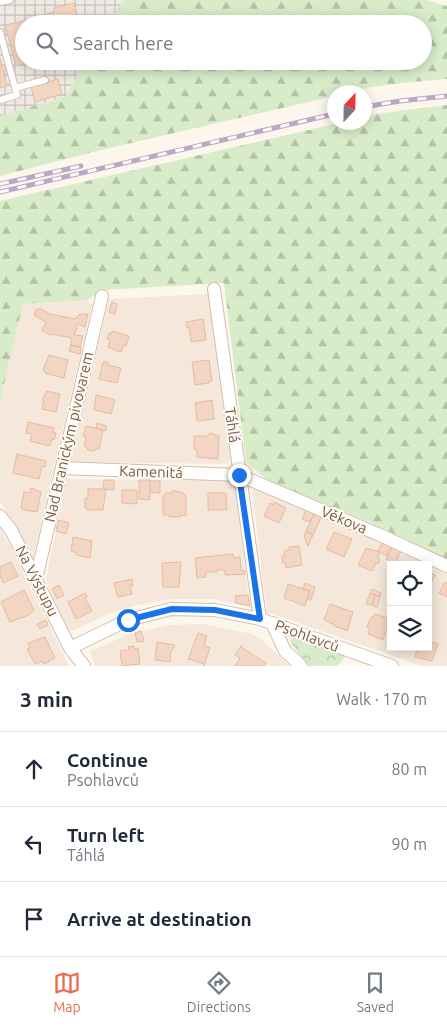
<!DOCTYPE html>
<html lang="en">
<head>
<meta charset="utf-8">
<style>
	:root { --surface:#fff; --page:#f2f2f3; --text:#1f2937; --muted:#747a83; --line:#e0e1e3; --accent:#e76f51 }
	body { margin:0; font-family:Ubuntu,sans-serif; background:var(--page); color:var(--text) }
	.controls { position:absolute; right:15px; bottom:15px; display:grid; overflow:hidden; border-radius:0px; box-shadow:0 2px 12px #0003 }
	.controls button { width:45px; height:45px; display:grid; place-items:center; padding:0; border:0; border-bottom:1px solid var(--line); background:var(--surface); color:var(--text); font:25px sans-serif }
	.compass { position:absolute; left:327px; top:85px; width:45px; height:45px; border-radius:50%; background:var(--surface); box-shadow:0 2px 12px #0003; rotate:22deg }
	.stop { position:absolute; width:15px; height:15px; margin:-11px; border:4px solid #1a73e8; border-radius:50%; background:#fff }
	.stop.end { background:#1a73e8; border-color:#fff; box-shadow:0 1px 5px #0008 }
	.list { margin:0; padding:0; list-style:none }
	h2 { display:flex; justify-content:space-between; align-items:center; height:65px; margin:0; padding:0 20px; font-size:21px }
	h2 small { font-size:16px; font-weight:400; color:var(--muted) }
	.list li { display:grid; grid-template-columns:32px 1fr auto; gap:15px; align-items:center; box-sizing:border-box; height:75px; padding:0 20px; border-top:1px solid var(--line) }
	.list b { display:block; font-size:19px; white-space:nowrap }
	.list p { margin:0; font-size:16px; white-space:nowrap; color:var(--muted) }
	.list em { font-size:16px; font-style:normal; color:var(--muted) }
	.icon { flex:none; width:28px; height:28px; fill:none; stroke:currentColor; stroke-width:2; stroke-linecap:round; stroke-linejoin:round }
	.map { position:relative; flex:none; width:447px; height:666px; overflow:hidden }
	.search { position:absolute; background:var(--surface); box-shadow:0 2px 12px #0003; left:15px; right:15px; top:15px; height:55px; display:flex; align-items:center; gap:12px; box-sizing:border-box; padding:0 18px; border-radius:28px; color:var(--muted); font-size:19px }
	.sheet { height:290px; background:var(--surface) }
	nav { display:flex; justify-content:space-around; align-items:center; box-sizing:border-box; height:70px; border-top:1px solid var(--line); background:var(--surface); font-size:14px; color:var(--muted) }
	nav a { display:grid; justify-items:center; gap:2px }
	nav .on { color:var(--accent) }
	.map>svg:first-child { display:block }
</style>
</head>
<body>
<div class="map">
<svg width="447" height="666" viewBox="0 0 447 666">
	<defs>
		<pattern id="industrial-grid" width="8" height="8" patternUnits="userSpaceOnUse" patternTransform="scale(1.25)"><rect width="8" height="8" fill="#efe9e4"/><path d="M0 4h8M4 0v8" fill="none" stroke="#c7c0bb"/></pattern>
		<pattern id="forest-firs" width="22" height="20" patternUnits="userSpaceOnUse" patternTransform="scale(1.25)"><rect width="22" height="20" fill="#d8ecc9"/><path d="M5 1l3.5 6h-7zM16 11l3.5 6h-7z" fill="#b4c2a5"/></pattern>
		<pattern id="park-crowns" width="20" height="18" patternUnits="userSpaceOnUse" patternTransform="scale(1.25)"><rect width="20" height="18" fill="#d8ecc9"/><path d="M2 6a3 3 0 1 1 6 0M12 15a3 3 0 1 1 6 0" fill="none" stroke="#b4c2a5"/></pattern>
	</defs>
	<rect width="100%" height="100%" fill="#fdf6ec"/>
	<path fill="#f5e8da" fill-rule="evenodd" d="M208 294 231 459 227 464 71 462 109 299Z
		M87 300 92 305 32 562 4 507 0 503V401L23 304Z
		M67 479 234 481 250 607 213 599H170L138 605 108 614 72 631 68 629 47 584 46 578Z
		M251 483 447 569V666H422L267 612ZM391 565H428V647H391Z
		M0 527 11 548 69 666H0Z
		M203 624 252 634 262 640 289 666H95L90 651 130 634 169 625Z"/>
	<path fill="url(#industrial-grid)" d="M0 0H124L109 24H24V61H85L65 97 0 116Z"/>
	<path fill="url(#forest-firs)" d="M124 0H426L447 6V79C422 81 398 83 373 87 360 89 348 92 334 92V96L101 150 0 176V116L65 97 85 61H423V24H109Z
		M447 105V559L372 523 270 482 246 462 224 283 103 290 87 300 23 304 0 401V201L339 123 364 122 365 117 376 114Z"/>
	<path fill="url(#park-crowns)" d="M293 634 346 654 345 657 337 666H309L290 642Z"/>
	<path fill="#f3d5c3" stroke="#e6bba3" d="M74 3 79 24H24V61H33L16 66 5 25 15 23 14 22 16 23 54 12V8Z
		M0 58 7 86 0 88Z
		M58 79 62 94 35 102 31 87Z
		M112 302 117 304 115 314 109 312Z
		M37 309H41L50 314 75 319 80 314H88L85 327 77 324 76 326 77 328 74 335 83 336 80 347 71 345V338L52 334 50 335 42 330 46 322 34 315Z
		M203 319 206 340 191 342 189 327 187 328 186 322Z
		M112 331 129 336 126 346H123L122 351 119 352 108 347 110 339H107L109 333 112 334Z
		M71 345 81 348 80 354 69 351Z
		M49 355 68 360 64 378 45 373V371L43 370Z
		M209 360 212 381H209V383L195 385 192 362Z
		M103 362H108V365L121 368 117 383 99 379Z
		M47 391 60 394 56 412 42 409 44 401 42 400Z
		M96 395 115 400 111 414 94 410Z
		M212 400 214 419 197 421 195 403Z
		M28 422 54 428 53 433H56L54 440 52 439 50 446 30 441 32 434 26 433Z
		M97 423 107 426 105 431 96 428Z
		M86 426 103 430 99 449H96L93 451 88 450 87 447 84 446 86 437 83 436Z
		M210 433 219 436 218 459 197 457V450L194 449V436H207Z
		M17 454 46 461 45 467 42 466 39 479 13 473Z
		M104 480H114V490L103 489Z
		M139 480H150V500L139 499Z
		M150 481H160V493L150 492Z
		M31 488 41 492 37 512 24 510 21 508 24 492 30 493Z
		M88 489H106L103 510H87V508H85V498H88Z
		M122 490H137V504L122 503Z
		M173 490 183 493 186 496V516L180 515V517H169V515H163V496L166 493H172Z
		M208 493H226L227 510H208Z
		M274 502 286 508 279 523 264 516 270 503 273 505Z
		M307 508 315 512 310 522 302 519Z
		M315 512 322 515 313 535 306 531Z
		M58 520 69 523 66 534 56 531Z
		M306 531 313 535 308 546 304 536Z
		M334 532 352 539 344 557 326 549Z
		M73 537 92 541 90 558 77 555V553L71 551Z
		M383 542 392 546 388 556 378 551Z
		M299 546 302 565 286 568 285 562 283 563 282 556H285L284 551 289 550V547Z
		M392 546 401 551 395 564 386 559Z
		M366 548 380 552 378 558 380 560 378 564 376 563 372 571 358 565Z
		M233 554 234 558 240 557 241 570 245 571V574L225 575V570H217V572H206V577L197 578 195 558Z
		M11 562 18 576 3 583 0 575V567Z
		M181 562 179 587H163L162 563Z
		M428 573 435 575 428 590Z
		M132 579 133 585 130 586 132 594 118 597 114 583Z
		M445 582 447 583V597L439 593Z
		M305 583 315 587 311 600 307 599 310 591 303 589Z
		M288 584 310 591 305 606 284 598Z
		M59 585 64 595 57 599 52 589Z
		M372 589 381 593 380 597 370 593Z
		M24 590 34 610 29 615 10 622 1 602Z
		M85 593 87 597 85 598 92 611 76 619 68 602Z
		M370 593 375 595 372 605 366 604Z
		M248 595 250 606 236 603 235 596Z
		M375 595 380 597 377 607 372 605Z
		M330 604 353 612 347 631 338 627 337 628V627L333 625V624L324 620Z
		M375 614 390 619 383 640 368 634 370 628 367 627 371 617 373 618Z
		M46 620 48 625 40 629 37 624Z
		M141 631 144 641 137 642 135 633Z
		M198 633 207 636 204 645 210 648 204 666V664L189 659 188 660Z
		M45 637 55 658 44 664 42 661 35 664 27 649 30 648 28 643Z
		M428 641 438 644 432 661 415 657 418 647H428Z
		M157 642 175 645 174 648 171 650 170 662 155 660Z
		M242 645 241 647 266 663 264 666H235L240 658 235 655Z
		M134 646V649L138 648 140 664 122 666 120 651 129 650 128 647Z"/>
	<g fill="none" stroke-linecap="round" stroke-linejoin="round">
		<g stroke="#d1beb0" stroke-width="8">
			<path id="service" d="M0 2 10 0
				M0 32 17 95 0 100
				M15 88 45 80"/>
		</g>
		<g stroke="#d1beb0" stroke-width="14">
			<path id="minor" d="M214 289 260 619
				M62 468 239 475 380 535 447 566
				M0 516 11 530 70 648
				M36 579 102 296
				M272 623 285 651 301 666
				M84 666 70 648 128 620 171 609 215 610 260 619 392 666"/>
		</g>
		<use href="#service" stroke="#fff" stroke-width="6"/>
		<use href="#minor" stroke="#fff" stroke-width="12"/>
		<g stroke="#b9a8c9" stroke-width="5">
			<path id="rail" d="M364 107 400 101 447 96
				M0 184 81 166
				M0 192 334 114"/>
		</g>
		<use href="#rail" stroke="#fffaf3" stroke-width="3" stroke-dasharray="9" stroke-linecap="butt"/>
	</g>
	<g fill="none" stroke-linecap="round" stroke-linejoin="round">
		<path stroke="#1a73e8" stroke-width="6" d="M128 620 172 609 215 610 260 619 239 475"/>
	</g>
	<g text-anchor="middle" stroke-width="4" stroke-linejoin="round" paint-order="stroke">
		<g font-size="15" fill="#7a5c4d" stroke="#fffaf3">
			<text transform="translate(232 425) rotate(82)" y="5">Táhlá</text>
			<text transform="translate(69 437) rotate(-77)" y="5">Nad Branickým pivovarem</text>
			<text transform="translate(151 472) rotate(2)" y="5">Kamenitá</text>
			<text transform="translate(344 520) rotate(23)" y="5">Věkova</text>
			<text transform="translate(37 581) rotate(63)" y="5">Na Výstupu</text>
			<text transform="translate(307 636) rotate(20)" y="5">Psohlavců</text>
		</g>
	</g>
</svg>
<div class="controls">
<button><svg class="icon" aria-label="locate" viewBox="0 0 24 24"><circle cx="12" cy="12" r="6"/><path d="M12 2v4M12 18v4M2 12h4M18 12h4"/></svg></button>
<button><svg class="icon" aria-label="layers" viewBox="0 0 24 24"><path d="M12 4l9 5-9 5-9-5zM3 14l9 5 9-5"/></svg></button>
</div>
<svg class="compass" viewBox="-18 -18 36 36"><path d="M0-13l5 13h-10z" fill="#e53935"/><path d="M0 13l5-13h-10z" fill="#747a83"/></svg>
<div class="stop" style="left:128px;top:620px"></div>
<div class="stop end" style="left:239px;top:475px"></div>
<div class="search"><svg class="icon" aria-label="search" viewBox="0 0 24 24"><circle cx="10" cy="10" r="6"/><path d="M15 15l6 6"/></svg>Search here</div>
</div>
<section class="sheet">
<h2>3 min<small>Walk · 170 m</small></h2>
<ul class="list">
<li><svg class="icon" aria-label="ahead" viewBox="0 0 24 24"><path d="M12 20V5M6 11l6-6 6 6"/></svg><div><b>Continue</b><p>Psohlavců</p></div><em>80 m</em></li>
<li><svg class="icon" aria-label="left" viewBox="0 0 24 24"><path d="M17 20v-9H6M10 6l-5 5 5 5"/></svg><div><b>Turn left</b><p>Táhlá</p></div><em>90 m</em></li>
<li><svg class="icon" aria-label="arrive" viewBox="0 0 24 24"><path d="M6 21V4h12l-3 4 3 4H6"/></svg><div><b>Arrive at destination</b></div></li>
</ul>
</section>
<nav>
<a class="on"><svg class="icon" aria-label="map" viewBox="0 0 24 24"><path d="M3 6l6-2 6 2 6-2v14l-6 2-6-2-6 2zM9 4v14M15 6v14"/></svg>Map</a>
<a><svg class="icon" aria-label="directions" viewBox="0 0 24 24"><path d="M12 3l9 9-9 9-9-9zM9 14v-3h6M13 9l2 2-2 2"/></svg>Directions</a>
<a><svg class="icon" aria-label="saved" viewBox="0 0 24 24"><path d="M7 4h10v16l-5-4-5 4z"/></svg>Saved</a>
</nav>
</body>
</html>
